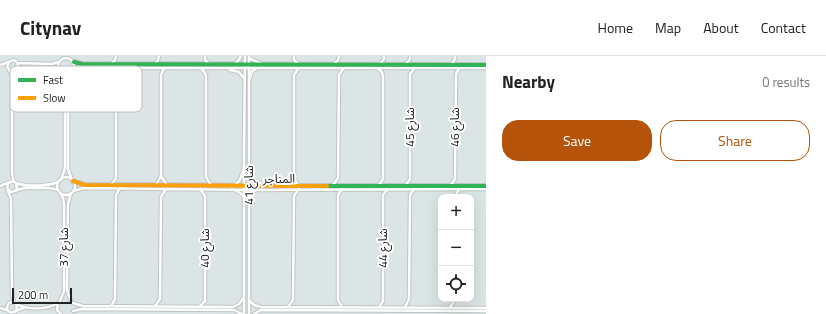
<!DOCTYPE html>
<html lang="en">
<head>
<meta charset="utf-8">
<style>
	:root { --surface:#fff; --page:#f2f2f2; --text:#222; --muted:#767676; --line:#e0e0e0; --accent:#b45309 }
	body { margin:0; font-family:"Titillium Web","Noto Sans Arabic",sans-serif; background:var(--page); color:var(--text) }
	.controls { position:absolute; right:12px; bottom:12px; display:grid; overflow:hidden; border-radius:8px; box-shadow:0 4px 16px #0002 }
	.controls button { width:36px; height:36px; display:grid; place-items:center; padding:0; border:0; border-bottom:1px solid var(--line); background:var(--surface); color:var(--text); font:20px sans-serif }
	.scale { position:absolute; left:12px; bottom:10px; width:60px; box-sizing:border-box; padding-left:4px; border:2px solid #212222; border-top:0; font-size:11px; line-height:14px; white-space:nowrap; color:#212222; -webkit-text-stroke:3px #fff; paint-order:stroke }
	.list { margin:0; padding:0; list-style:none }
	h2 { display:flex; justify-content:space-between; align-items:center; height:52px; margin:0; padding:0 16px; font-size:17px }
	h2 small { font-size:13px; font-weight:400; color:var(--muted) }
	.actions { display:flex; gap:8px; padding:12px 16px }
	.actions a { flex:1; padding:9px 0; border:1px solid var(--accent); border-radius:16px; text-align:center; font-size:14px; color:var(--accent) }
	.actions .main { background:var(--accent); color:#fff }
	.icon { flex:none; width:22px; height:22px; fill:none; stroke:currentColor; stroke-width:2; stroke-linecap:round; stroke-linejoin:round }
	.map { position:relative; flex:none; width:486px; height:258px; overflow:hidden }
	header { display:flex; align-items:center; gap:24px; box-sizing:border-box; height:56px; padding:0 20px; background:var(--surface); border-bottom:1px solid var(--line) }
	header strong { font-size:19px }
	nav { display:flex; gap:22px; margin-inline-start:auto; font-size:14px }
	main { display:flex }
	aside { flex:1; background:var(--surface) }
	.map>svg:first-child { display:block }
</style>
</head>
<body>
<header>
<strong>Citynav</strong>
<nav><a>Home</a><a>Map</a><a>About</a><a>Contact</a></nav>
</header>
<main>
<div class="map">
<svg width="486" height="258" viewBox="0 0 486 258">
	<rect width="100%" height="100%" fill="#eef0f0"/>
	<path fill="#dce5e5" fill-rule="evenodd" d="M0 0H486V258H0ZM441 141H471V243H441Z"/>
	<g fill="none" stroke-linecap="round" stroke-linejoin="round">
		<g stroke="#c1c3c3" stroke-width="4.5">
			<path id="street" d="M205 0V4L209 8
				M249 0V258
				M294 0V4L298 8
				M58 10a8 8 0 1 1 16 0a8 8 0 1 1-16 0Z
				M249 2 262 8
				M18 7 52 8 58 6
				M112 8 115 4 116 0
				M155 8 158 4 159 0
				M234 8 238 5 241 0
				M334 8 338 4 339 0
				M380 8 384 3V0
				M406 8 410 3V0
				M452 8 455 3V0
				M0 9 8 6
				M16 13 18 8 16 5 13 4 9 6 7 11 11 15 23 11H49L58 14
				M202 13 206 19V121L211 129
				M378 13 382 16 383 21V123L379 129
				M9 14 12 20V118L14 126
				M74 14 82 12H486
				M230 14 239 16 245 24
				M60 16 65 30V112L61 124
				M249 25 252 15 256 13
				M161 120 167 129
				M249 120 253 124 264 129
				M57 130a9 9 0 1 1 18 0a9 9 0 1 1-18 0Z
				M72 124 68 113V30L69 23 72 16
				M16 127C25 131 49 130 58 126
				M112 128 116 122V18L120 12
				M156 129 161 120V19L164 12
				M235 129 240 124 243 114
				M298 129 294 122V19L298 13
				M333 129 338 122 339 19 343 13
				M406 129 410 123V18L414 13
				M451 129 455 123 456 18 459 13
				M0 130 7 127
				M200 133 205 140V245L200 250
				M232 133 240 137 243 140
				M342 133 338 139V244L342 251
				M8 135 11 143 12 238 14 247
				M15 135 17 132 16 127 13 125 8 127 7 132 11 136 24 132H49L58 134
				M73 135 84 132 249 134 486 133
				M455 141 459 133
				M249 146 252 137 256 134
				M71 244 68 238 67 232 68 148 71 137
				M249 244 254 249 261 251 486 252
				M60 245 64 235V148L63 142 60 137
				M58 247 57 254 61 258
				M73 247 83 250 233 251 239 248 243 242
				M16 248C28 254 47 254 58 247
				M111 250 115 243 116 139 120 132
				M155 250 160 243 161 141 166 133
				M288 251 293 244 294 140 299 133
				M379 251 383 245V139L387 134
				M405 251 409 243 410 139 414 133
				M450 251 453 247 454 243
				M0 252 7 254
				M73 255 82 253 234 254 242 258
				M15 256 17 251 16 248 13 246 9 247 7 251C7 255 9 257 13 256L26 251
				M244 258V95L245 0
				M254 258 261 254 486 255"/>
		</g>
		<g stroke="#c1c3c3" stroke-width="6">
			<path id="fast" d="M74 6 82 8 486 9
				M327 130H486"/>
		</g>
		<g stroke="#c1c3c3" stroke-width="6">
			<path id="slow" d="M73 125 85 129 327 130"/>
		</g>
		<use href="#street" stroke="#fcfdfd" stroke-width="2.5"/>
		<use href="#fast" stroke="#30b455" stroke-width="4"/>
		<use href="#slow" stroke="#ff9f0a" stroke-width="4"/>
	</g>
	<g text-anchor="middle" stroke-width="4" stroke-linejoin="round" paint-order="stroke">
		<g font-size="12" fill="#212222" stroke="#fff">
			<text transform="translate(410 71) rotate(-90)" y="4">شارع 45</text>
			<text transform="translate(455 71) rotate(-90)" y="4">شارع 46</text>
			<text x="279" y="127">المناجر</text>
			<text transform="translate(249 129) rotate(-90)" y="4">شارع 41</text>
			<text transform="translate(64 191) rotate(-90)" y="4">شارع 37</text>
			<text transform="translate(205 192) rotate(-90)" y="4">شارع 40</text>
			<text transform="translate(383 192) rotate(-90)" y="4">شارع 44</text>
		</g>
	</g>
	<rect x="10" y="10" width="132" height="46" rx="6" fill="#fff" stroke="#bcbdbd" stroke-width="1"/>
	<rect x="18" y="22" width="18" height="4" fill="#30b455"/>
	<rect x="18" y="40" width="18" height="4" fill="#ff9f0a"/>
	<g font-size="11" fill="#212222">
		<text x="43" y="28">Fast</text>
		<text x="43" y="46">Slow</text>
	</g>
</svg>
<div class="controls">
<button>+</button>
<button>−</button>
<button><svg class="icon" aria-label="locate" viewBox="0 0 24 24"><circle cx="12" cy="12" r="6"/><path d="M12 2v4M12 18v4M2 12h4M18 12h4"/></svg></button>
</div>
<div class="scale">200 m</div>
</div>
<aside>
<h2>Nearby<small>0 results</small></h2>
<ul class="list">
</ul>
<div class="actions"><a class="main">Save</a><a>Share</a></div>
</aside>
</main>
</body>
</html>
